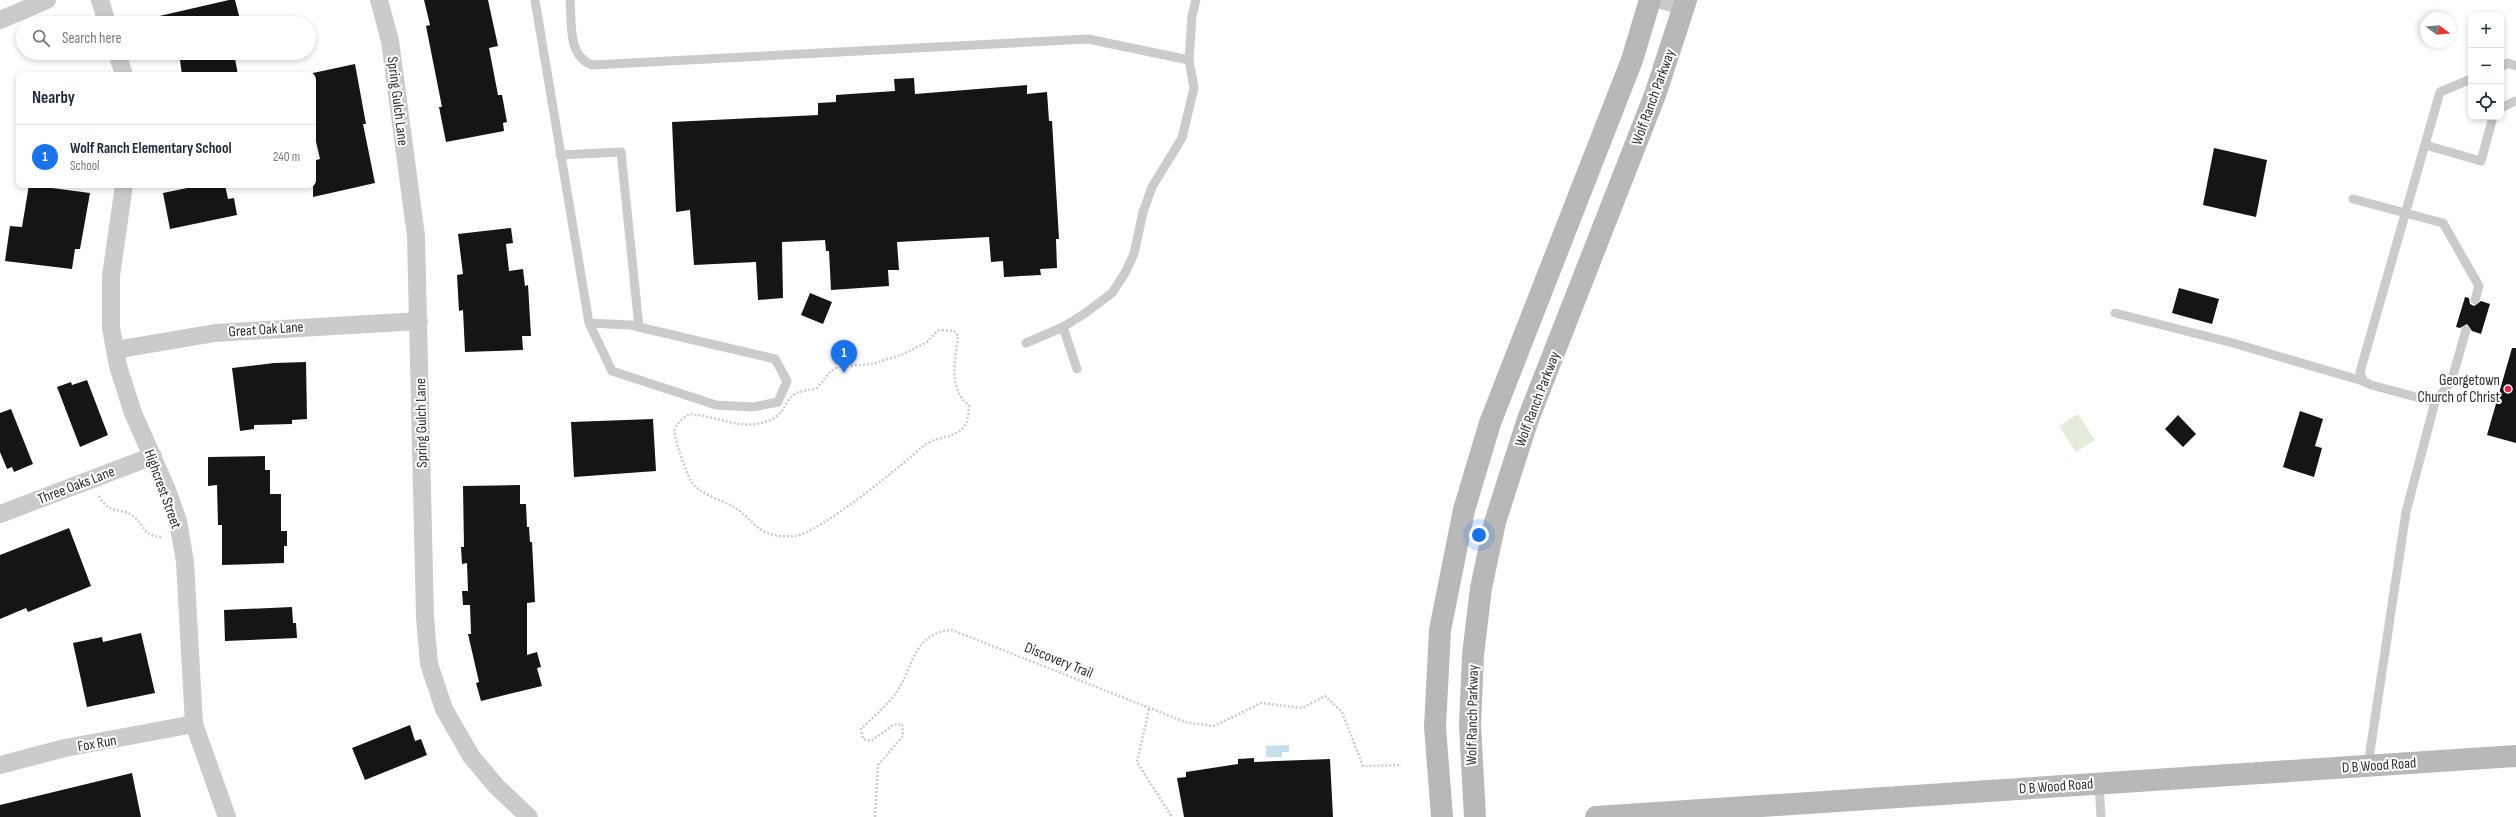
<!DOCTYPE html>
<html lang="en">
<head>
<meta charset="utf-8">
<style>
	:root { --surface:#fff; --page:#f2f2f3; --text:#1f2937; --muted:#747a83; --line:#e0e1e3; --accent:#1a73e8 }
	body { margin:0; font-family:"Sofia Sans Condensed",sans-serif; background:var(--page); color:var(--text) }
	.controls { position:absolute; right:12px; top:12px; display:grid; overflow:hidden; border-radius:8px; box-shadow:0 2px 6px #0003 }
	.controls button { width:36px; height:36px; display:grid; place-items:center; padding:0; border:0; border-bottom:1px solid var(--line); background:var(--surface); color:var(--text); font:20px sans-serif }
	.compass { position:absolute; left:2420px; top:12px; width:36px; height:36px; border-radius:50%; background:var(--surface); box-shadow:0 2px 6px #0003; rotate:106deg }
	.you { position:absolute; left:1479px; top:535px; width:14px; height:14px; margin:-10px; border:3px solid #fff; border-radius:50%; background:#1a73e8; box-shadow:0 0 0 6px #1a73e833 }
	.badge { display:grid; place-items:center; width:26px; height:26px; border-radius:50%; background:var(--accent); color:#fff; font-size:13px; font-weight:700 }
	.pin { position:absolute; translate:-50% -33px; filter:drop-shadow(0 1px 2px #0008) }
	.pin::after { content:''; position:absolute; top:21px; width:14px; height:12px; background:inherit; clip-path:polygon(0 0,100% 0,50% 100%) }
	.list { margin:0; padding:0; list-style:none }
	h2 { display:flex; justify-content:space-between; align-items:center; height:52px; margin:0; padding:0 16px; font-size:17px }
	h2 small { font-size:13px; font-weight:400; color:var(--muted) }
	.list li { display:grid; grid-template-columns:26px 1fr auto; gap:12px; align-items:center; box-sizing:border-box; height:64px; padding:0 16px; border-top:1px solid var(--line) }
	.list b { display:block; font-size:15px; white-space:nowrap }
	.list p { margin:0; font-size:13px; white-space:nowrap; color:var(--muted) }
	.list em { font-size:13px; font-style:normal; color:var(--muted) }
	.icon { flex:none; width:22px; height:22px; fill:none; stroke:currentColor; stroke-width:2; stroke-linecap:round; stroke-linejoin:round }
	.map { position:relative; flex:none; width:2516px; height:817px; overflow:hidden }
	.search { position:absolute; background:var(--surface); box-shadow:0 2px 6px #0003; left:16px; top:16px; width:300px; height:44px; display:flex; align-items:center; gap:10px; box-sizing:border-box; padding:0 14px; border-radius:22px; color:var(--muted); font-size:15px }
	.panel { position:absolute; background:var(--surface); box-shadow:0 2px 6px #0003; left:16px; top:72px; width:300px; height:116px; border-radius:8px }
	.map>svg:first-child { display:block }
</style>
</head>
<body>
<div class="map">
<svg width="2516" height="817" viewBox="0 0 2516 817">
	<rect width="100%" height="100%" fill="#fff"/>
	<path fill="#e5ecdb" d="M2078 414 2095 440 2076 452 2059 426Z"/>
	<path fill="#c6e0ed" d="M1289 745V752H1282V757H1266V746Z"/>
	<path fill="#151515" d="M229 0H235L241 23H156L155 17Z
		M424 0H488L498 46 489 48 498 95H502L507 122 503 123 504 131 446 142 439 107H442L426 26 430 25Z
		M222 53H234L238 75H182L180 60Z
		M355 64 366 124H363L375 183 313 197V161L320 159 313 128V73Z
		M914 78 915 94 1027 85V94L1047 92 1049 121H1052L1059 239H1056L1057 268 1040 269 1041 275 1004 277 1003 261 991 262 989 237 897 242 899 270H888L889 286 831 290 829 251H826L825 240 782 242 783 298 758 300 756 262 694 265 690 210 676 212 672 122 818 115V103L836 102V95L895 91 894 79Z
		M2214 148 2267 160 2256 217 2203 205Z
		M29 185 90 193 80 249H75L72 269 5 261 10 226 22 227Z
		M202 185H225L228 199 234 198 237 215 170 229 163 193Z
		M511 228 513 243 506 244 509 271 523 269 525 286 528 285 531 336H522L523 350 465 352 463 310 459 311 457 275 463 274 458 234Z
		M2179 288 2219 299 2212 324 2172 313Z
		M810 293 832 302 823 324 801 315Z
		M2465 297 2469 298 2470 304 2474 306 2481 301 2490 304 2481 334 2472 331 2467 324 2460 328 2456 327Z
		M2512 348H2516V443L2487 435Z
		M306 362 307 419 292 420V424L254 425V429L240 431 232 368 274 363Z
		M87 380 108 435 80 447 57 387 71 382 72 385Z
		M11 409 33 464 14 472 12 467 7 469 0 452V413Z
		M2300 411 2323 419 2315 446 2322 448 2314 477 2283 467Z
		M2178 415 2196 434 2183 447 2165 429Z
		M653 419 656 471 574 477 571 422Z
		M265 456V470H270V494H281V531H287V546H284V563L222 565V525H218L217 485 208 486V457Z
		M520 485V504H526L527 527H529L530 542H532L535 602 527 603V655L537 652 541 667 537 668 542 686 481 701 476 683 479 682 468 634H471L470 605H463L462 591H468L467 563 462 564 461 547H464L463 486Z
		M69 528 91 586 28 612 26 608 0 619V555Z
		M292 607 293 623H296L297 638 225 641 224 610Z
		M141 633 155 693 87 707 73 643 102 637 103 642Z
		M410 725 415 741 421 739 427 755 365 780 352 748Z
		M1254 758V762L1330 759 1333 817H1184L1177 778 1186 777V772L1238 764V759Z
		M132 773 141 817H0V805Z"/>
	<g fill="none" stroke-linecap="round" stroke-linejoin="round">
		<path stroke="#cbcbcb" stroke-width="2.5" stroke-dasharray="2 2" stroke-linecap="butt" d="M942 330 954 331 958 336C956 358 947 389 969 405 969 445 941 430 921 448 900 467 819 533 795 536 785 537 774 536 765 532 753 526 744 512 732 506 719 499 699 494 691 481 686 472 673 437 675 429 677 422 685 417 690 414 719 416 746 434 774 418 783 413 785 404 791 397 797 390 809 391 817 388L831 371 838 367 872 364 901 355 927 342 937 331Z
			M99 496C110 516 119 506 133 516 146 526 142 536 162 537
			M1149 709 1137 762 1172 817
			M875 817 878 765 903 736 902 724 893 725 871 741 863 739 861 729C873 717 889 704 898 690 914 664 914 633 952 630L1185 722 1214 726 1261 703 1302 708 1325 696 1342 712 1363 766 1402 765"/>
		<path stroke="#cbcbcb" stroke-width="9" d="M535 0 589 323 612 371 716 405 753 407 778 402 787 381 775 359 630 325 589 323
			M570 0C572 21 567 56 592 65L1088 39 1189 60
			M2501 67 2508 63 2516 66
			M2501 108 2515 101
			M2425 145 2481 161 2493 117
			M560 155 621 152 639 327
			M2353 199 2443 223 2479 286 2475 300
			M2115 313 2233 343 2363 381
			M1063 327 1077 369
			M1026 343 1063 327 1084 314 1112 293 1125 273 1134 254 1143 212 1152 187 1182 138 1194 88 1189 60 1192 16 1196 0
			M2435 402 2451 382 2466 330
			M2368 765 2406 512 2435 402 2371 385 2363 381 2360 372 2440 92 2471 79
			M2099 783 2101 817"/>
		<path stroke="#cbcbcb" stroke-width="18" d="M100 0 107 23
			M379 0 390 41 416 236 425 617 429 664 444 709 471 756 496 786 529 817
			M1661 0 1684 6
			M0 20 47 0
			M117 53 124 75
			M124 185 111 276V328L118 366 133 413 167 490 178 521 185 562 194 724 227 817
			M115 350 215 333 419 321
			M0 514 153 456
			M0 765 65 748 194 724"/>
		<path stroke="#b8b8b8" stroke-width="22" d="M1442 817 1435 727 1440 630 1464 510 1490 423 1632 60 1650 0
			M1475 817 1470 725 1473 655 1481 588 1495 522 1528 419 1655 95 1686 0
			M1596 817 2516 756"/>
	</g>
	<circle fill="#ed2844" stroke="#fff" stroke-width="1.5" cx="2508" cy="389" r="4"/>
	<g text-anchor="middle" stroke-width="4" stroke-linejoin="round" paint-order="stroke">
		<g font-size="15" fill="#2e2e2e" stroke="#fff">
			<text transform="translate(1653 97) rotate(-70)" y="5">Wolf Ranch Parkway</text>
			<text transform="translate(398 101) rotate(83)" y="5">Spring Gulch Lane</text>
			<text transform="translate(266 329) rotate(-4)" y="5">Great Oak Lane</text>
			<text transform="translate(1537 399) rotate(-69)" y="5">Wolf Ranch Parkway</text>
			<text transform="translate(421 423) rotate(-91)" y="5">Spring Gulch Lane</text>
			<text transform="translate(76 485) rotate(-21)" y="5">Three Oaks Lane</text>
			<text transform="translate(163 489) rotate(70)" y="5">Highcrest Street</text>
			<text transform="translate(1059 660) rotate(22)" y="5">Discovery Trail</text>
			<text transform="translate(1472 715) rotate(-89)" y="5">Wolf Ranch Parkway</text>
			<text transform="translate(97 743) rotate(-10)" y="5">Fox Run</text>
			<text transform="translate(2379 765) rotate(-4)" y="5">D B Wood Road</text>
			<text transform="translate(2056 786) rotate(-4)" y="5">D B Wood Road</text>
		</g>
		<g font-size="15" fill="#2e2e2e" stroke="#fff" text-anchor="end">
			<text x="2500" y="385">Georgetown<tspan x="2500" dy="17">Church of Christ</tspan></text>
		</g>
	</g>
</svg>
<div class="controls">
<button>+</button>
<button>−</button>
<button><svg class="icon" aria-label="locate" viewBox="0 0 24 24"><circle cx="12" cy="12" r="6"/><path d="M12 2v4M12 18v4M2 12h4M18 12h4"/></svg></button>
</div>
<svg class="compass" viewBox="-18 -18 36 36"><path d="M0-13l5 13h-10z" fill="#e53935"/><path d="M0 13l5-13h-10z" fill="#747a83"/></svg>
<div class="you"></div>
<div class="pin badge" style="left:844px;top:373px">1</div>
<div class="search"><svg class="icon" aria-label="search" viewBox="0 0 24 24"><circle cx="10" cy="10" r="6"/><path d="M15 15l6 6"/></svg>Search here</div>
<section class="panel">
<h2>Nearby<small></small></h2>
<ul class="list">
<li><span class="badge">1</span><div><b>Wolf Ranch Elementary School</b><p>School</p></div><em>240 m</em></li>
</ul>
</section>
</div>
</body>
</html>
